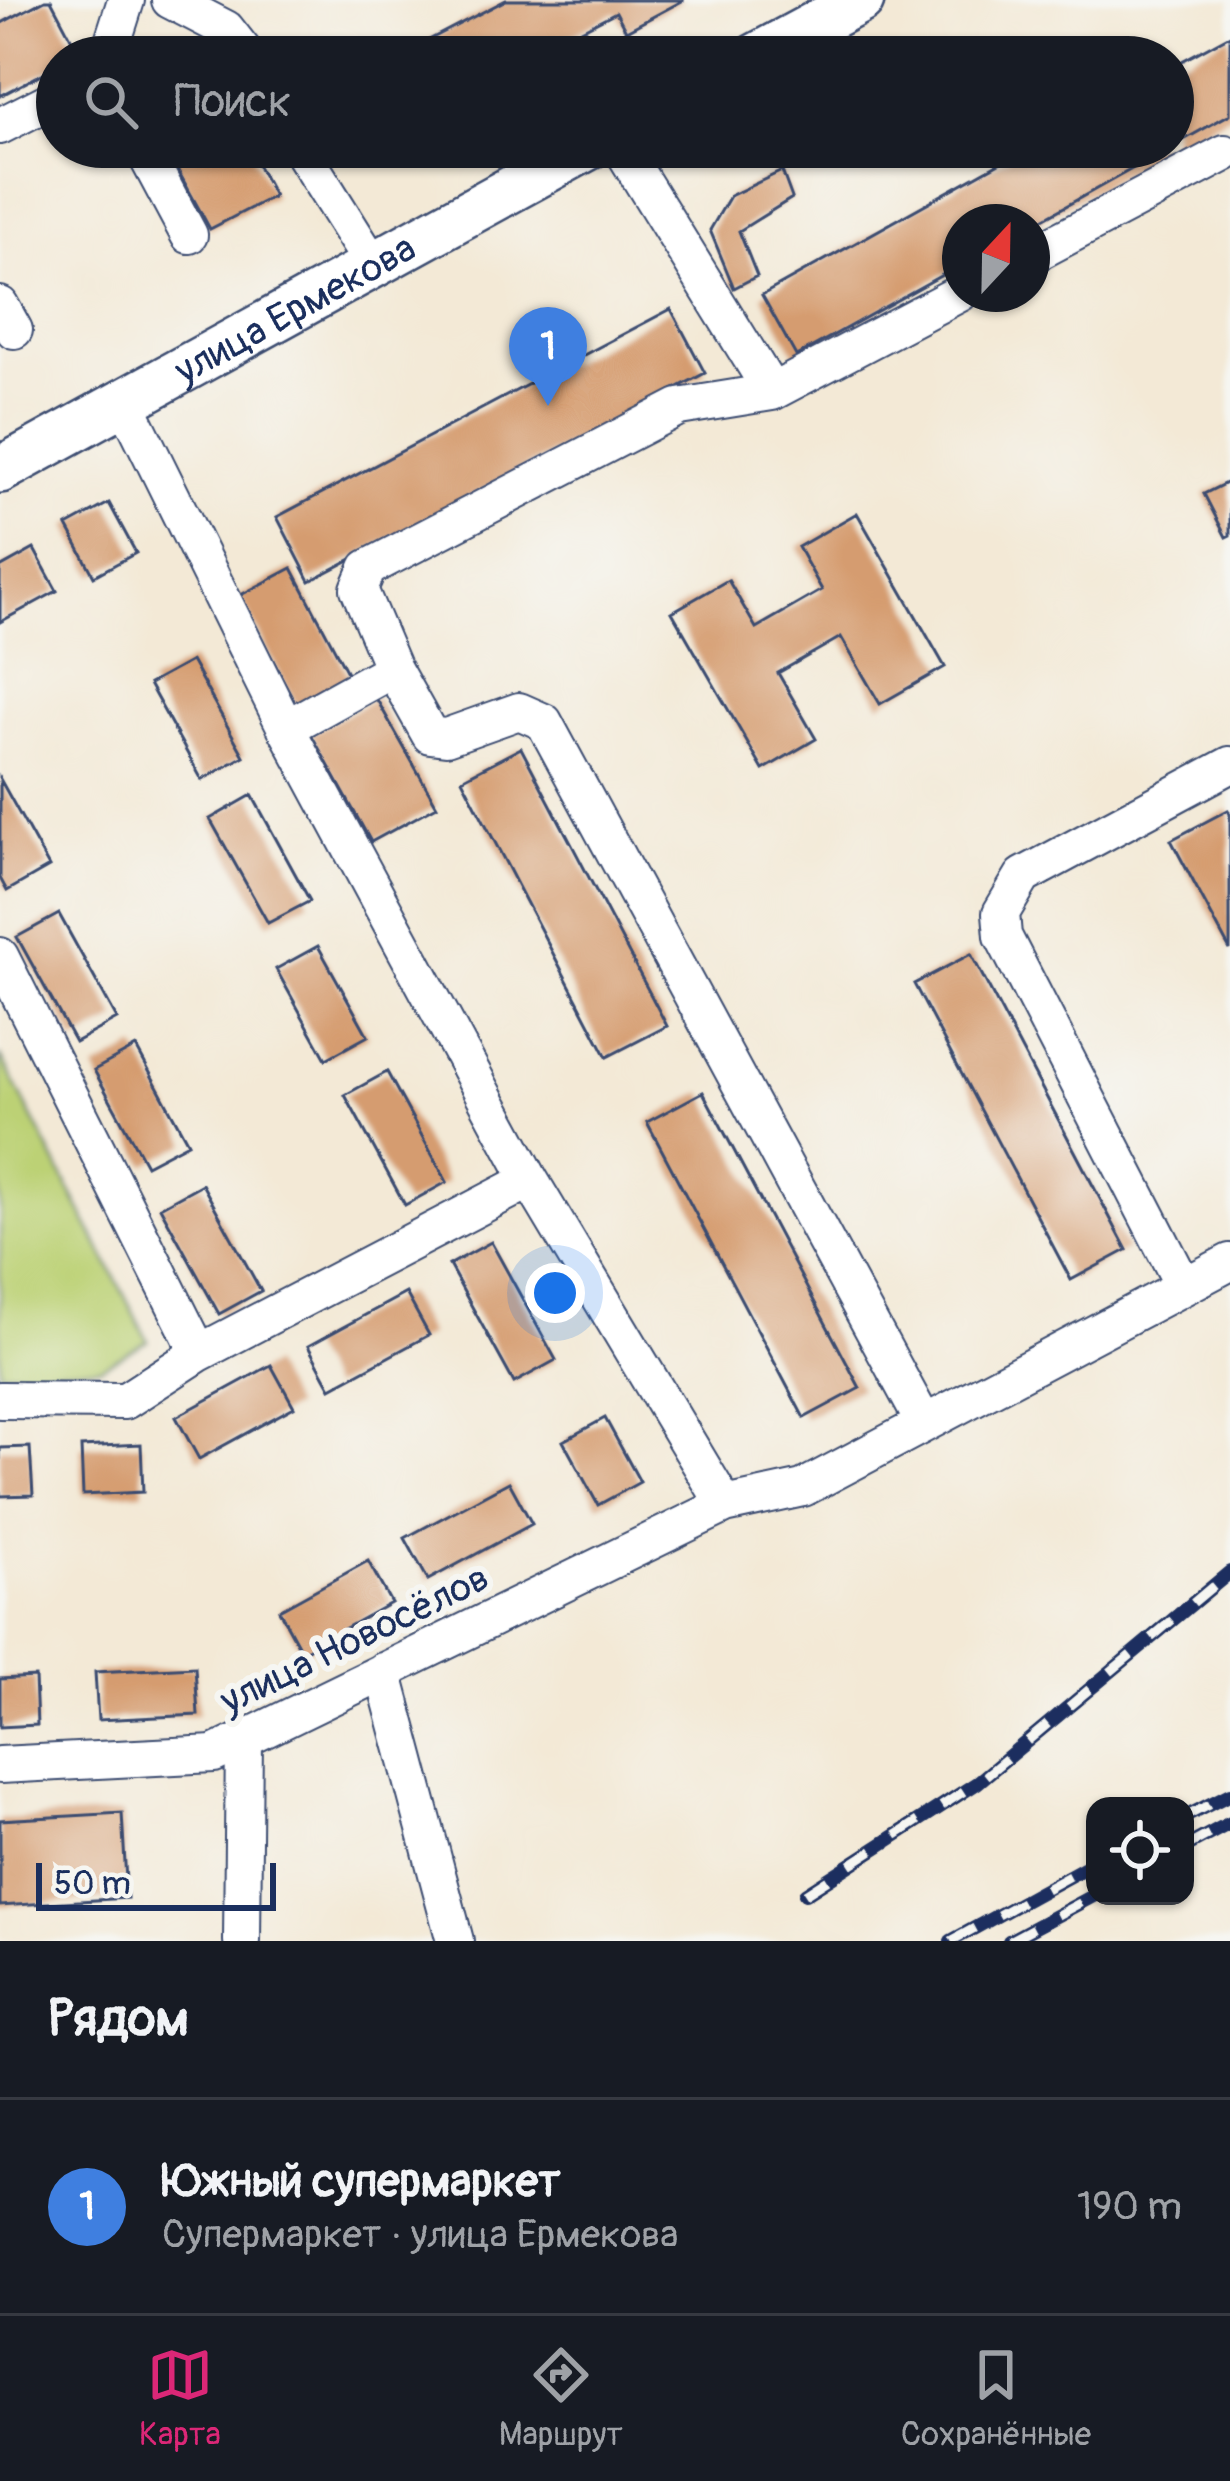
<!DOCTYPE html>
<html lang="ru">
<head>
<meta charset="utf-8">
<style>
	:root { --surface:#171b24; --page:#242831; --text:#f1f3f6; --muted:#9ea1a6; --line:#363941; --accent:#db2777 }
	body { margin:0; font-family:Pangolin,sans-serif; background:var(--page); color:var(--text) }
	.controls { position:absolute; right:36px; bottom:36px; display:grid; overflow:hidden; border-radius:24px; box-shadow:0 3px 9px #0004 }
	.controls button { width:108px; height:108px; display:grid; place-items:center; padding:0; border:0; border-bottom:3px solid var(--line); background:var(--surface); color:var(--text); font:60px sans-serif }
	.compass { position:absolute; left:942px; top:204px; width:108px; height:108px; border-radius:50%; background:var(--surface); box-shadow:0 3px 9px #0004; rotate:22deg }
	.scale { position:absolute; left:36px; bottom:30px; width:240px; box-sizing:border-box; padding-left:12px; border:6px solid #1b2f5e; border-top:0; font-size:33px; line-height:42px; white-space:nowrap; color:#1b2f5e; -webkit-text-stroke:9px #f6f6f2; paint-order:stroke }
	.you { position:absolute; left:555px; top:1293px; width:42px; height:42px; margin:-30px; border:9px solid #fff; border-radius:50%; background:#1a73e8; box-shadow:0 0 0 18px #1a73e833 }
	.badge { display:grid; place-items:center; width:78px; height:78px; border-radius:50%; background:var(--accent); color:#fff; font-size:39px; font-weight:700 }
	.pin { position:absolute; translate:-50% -99px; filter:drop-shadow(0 3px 6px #0008) }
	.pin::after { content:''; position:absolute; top:63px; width:42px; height:36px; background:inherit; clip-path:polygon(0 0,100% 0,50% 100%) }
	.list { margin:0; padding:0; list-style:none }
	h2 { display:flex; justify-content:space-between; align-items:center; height:156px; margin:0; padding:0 48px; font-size:51px }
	h2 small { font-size:39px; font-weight:400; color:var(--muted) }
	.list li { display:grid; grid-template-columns:78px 1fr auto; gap:36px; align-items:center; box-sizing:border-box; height:216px; padding:0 48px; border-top:3px solid var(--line) }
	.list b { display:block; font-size:45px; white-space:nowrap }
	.list p { margin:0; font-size:39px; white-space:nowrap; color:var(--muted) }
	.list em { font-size:39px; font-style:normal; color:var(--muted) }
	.icon { flex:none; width:66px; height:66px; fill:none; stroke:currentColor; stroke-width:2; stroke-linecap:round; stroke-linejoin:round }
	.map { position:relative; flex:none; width:1230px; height:1941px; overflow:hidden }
	.search { position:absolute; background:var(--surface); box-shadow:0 3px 9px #0004; left:36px; right:36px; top:36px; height:132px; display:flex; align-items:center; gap:30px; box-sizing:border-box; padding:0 42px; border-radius:66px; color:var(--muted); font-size:45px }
	.sheet { height:372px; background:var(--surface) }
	nav { display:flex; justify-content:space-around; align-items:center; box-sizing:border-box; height:168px; border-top:3px solid var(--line); background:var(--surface); font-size:33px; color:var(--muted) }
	nav a { display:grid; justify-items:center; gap:6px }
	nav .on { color:var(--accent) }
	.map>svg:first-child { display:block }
</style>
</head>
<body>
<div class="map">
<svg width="1230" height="1941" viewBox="0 0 1230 1941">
	<rect width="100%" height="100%" fill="#f6f6f2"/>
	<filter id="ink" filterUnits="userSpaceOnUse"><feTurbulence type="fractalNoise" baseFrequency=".00833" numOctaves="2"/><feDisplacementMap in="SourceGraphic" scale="24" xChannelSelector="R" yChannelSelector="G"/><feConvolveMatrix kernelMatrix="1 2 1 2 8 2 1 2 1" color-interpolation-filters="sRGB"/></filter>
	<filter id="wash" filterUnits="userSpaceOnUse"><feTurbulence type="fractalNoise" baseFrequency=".004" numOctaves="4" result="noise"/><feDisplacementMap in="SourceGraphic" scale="48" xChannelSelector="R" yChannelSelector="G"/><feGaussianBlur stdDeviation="2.7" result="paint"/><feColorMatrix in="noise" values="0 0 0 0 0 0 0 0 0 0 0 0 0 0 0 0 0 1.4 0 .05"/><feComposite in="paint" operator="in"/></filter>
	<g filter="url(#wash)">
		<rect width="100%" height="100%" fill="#f3e9d6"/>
		<path fill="#bcd174" stroke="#6c8069" stroke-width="3" d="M0 1055 148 1341 101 1367 0 1372Z"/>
		<g id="blocks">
			<path fill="#d59c70" d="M45 0H51L80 55 57 57V66L0 96V24Z
				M506 0H684L626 31 616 12 529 57H396Z
				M1230 35V114L1173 146V66Z
				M165 147H248L274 196 210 229Z
				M322 147H356L329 161Z
				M1028 147H1171L1032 225 960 222V265L796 356 762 295Z
				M782 171 792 198 739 231 757 276 734 288 710 230 730 196Z
				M671 309 705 373 310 581 277 517Z
				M1230 481V535L1226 537 1204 494Z
				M109 503 136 553 94 576 67 526Z
				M857 513 945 667 880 704 841 637 778 673 816 739 763 770 672 612 728 580 756 628 822 590 798 547Z
				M34 549 57 591 0 622V568Z
				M292 568 351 680 298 708 239 596Z
				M191 661 244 756 202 780 149 684Z
				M376 698 437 806 371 842 311 734Z
				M521 748 667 1026 607 1057 462 779Z
				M0 779 49 867 7 891 0 878Z
				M252 795 310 901 268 923 210 819Z
				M1228 810 1230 814V950L1171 840Z
				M59 914 117 1019 75 1042 17 937Z
				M318 946 368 1036 326 1059 276 969Z
				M971 954 1127 1250 1071 1280 914 984Z
				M136 1047 188 1143 146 1165 94 1070Z
				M387 1072 447 1182 405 1205 345 1095Z
				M703 1092 860 1388 804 1418 647 1122Z
				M202 1184 261 1291 219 1314 160 1207Z
				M491 1242 556 1360 514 1383 449 1265Z
				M406 1293 429 1335 331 1388 308 1346Z
				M271 1365 294 1407 199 1459 176 1417Z
				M605 1418 640 1482 598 1505 563 1441Z
				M141 1444 143 1492 83 1495 81 1447Z
				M30 1447 33 1495 0 1496V1448Z
				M509 1482 532 1524 428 1580 405 1538Z
				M368 1561 391 1603 302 1652 279 1610Z
				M195 1667 198 1715 98 1720 95 1672Z
				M35 1677 37 1725 0 1727V1679Z
				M122 1813 127 1898 0 1906V1820Z"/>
		</g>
	</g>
	<g filter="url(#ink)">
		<use href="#blocks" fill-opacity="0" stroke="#3b4b70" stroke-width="3"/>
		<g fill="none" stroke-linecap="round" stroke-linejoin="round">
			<g stroke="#3b4b70" stroke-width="40">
				<path id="minor" d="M170 0 226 29 248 57
					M108 57 126 0
					M0 126 57 97
					M142 147 189 235
					M299 147 373 265
					M621 147 772 392 960 293
					M1032 255 1225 153
					M0 305 14 330
					M125 402 286 728 530 1180 725 1505
					M393 669 430 735 446 737 519 711 544 722 924 1423
					M286 728 393 669 359 589 368 568 679 407 772 392
					M0 956 199 1353
					M1183 1285 1003 936 1001 913 1023 876 1230 765
					M0 1400 125 1401 199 1353 530 1180
					M383 1671 455 1941
					M0 1765 214 1754 725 1505 803 1488 1230 1262
					M242 1941 244 1739"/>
			</g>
			<g stroke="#3b4b70" stroke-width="50">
				<g id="major">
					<path d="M755 57 861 0"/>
					<path id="s1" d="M0 470 588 147"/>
				</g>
			</g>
			<use href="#minor" stroke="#fff" stroke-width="36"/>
			<use href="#major" stroke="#fff" stroke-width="45"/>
			<g stroke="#1b2f5e" stroke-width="14">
				<path id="rail" d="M1185 1817 1230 1794
					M1185 1847 1230 1823
					M805 1894 977 1783 1230 1572
					M951 1941 1095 1862
					M1009 1941 1095 1895"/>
			</g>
			<use href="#rail" stroke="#f6f6f2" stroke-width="9" stroke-dasharray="27" stroke-linecap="butt"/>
		</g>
	</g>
	<g text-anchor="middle" stroke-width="12" stroke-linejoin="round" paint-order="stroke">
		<g font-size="39" fill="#1b2f5e" stroke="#f6f6f2">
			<text dy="14" stroke="none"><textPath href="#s1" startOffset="336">улица Ермекова</textPath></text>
			<text transform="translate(354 1638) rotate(-26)" y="14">улица Новосёлов</text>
		</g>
	</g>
</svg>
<div class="controls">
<button><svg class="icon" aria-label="locate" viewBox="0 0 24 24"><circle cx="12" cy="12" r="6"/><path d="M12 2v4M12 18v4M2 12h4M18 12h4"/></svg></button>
</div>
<svg class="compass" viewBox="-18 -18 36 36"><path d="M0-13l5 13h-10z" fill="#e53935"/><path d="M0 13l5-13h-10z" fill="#9ea1a6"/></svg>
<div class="scale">50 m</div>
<div class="you"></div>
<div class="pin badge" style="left:548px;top:406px;background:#3f7fe0">1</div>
<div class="search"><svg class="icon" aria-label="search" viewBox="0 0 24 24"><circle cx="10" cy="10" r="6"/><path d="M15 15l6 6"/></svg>Поиск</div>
</div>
<section class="sheet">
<h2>Рядом<small></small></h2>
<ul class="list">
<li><span class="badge" style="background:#3f7fe0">1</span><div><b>Южный супермаркет</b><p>Супермаркет · улица Ермекова</p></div><em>190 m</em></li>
</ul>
</section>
<nav>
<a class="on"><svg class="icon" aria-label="map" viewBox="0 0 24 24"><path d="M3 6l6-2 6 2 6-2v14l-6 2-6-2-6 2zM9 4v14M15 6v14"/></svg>Карта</a>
<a><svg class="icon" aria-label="directions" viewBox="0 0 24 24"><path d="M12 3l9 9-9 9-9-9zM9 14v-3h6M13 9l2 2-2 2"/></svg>Маршрут</a>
<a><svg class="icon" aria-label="saved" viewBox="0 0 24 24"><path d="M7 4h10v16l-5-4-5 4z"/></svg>Сохранённые</a>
</nav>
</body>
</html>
